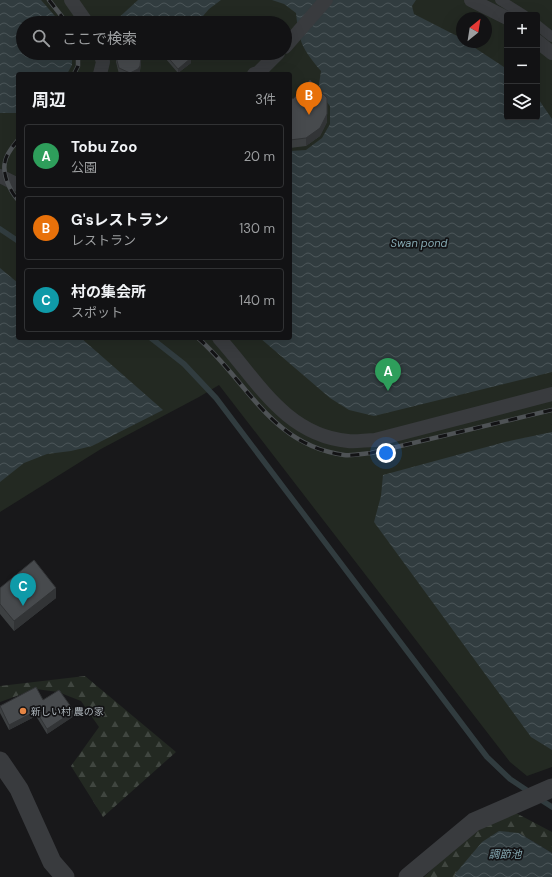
<!DOCTYPE html>
<html lang="ja">
<head>
<meta charset="utf-8">
<style>
	:root { --surface:#121214; --page:#1b1b1d; --text:#f1f3f6; --muted:#9c9ea0; --line:#313234; --accent:#e58544 }
	body { margin:0; font-family:"DM Sans","Noto Sans JP",sans-serif; background:var(--page); color:var(--text) }
	.controls { position:absolute; right:12px; top:12px; display:grid; overflow:hidden; border-radius:4px; box-shadow:0 4px 16px #0002 }
	.controls button { width:36px; height:36px; display:grid; place-items:center; padding:0; border:0; border-bottom:1px solid var(--line); background:var(--surface); color:var(--text); font:20px sans-serif }
	.compass { position:absolute; left:456px; top:12px; width:36px; height:36px; border-radius:50%; background:var(--surface); box-shadow:0 4px 16px #0002; rotate:30deg }
	.you { position:absolute; left:386px; top:453px; width:14px; height:14px; margin:-10px; border:3px solid #fff; border-radius:50%; background:#1a73e8; box-shadow:0 0 0 6px #1a73e833 }
	.badge { display:grid; place-items:center; width:26px; height:26px; border-radius:50%; background:var(--accent); color:#fff; font-size:13px; font-weight:700 }
	.pin { position:absolute; translate:-50% -33px; filter:drop-shadow(0 1px 2px #0008) }
	.pin::after { content:''; position:absolute; top:21px; width:14px; height:12px; background:inherit; clip-path:polygon(0 0,100% 0,50% 100%) }
	.list { margin:0; padding:0; list-style:none }
	h2 { display:flex; justify-content:space-between; align-items:center; height:52px; margin:0; padding:0 16px; font-size:17px }
	h2 small { font-size:13px; font-weight:400; color:var(--muted) }
	.list li { display:grid; grid-template-columns:26px 1fr auto; gap:12px; align-items:center; box-sizing:border-box; height:64px; margin:0 8px 8px; padding:0 8px; border:1px solid var(--line); border-radius:4px }
	.list b { display:block; font-size:15px; white-space:nowrap }
	.list p { margin:0; font-size:13px; white-space:nowrap; color:var(--muted) }
	.list em { font-size:13px; font-style:normal; color:var(--muted) }
	.icon { flex:none; width:22px; height:22px; fill:none; stroke:currentColor; stroke-width:2; stroke-linecap:round; stroke-linejoin:round }
	.map { position:relative; flex:none; width:552px; height:877px; overflow:hidden }
	.search { position:absolute; background:var(--surface); box-shadow:0 4px 16px #0002; left:16px; top:16px; width:276px; height:44px; display:flex; align-items:center; gap:10px; box-sizing:border-box; padding:0 14px; border-radius:22px; color:var(--muted); font-size:15px }
	.panel { position:absolute; background:var(--surface); box-shadow:0 4px 16px #0002; left:16px; top:72px; width:276px; height:268px; border-radius:4px }
	.map>svg:first-child { display:block }
</style>
</head>
<body>
<div class="map">
<svg width="552" height="877" viewBox="0 0 552 877">
	<defs>
		<pattern id="forest-firs" width="22" height="20" patternUnits="userSpaceOnUse"><rect width="22" height="20" fill="#232922"/><path d="M5 1l3.5 6h-7zM16 11l3.5 6h-7z" fill="#404640"/></pattern>
		<pattern id="water-waves" width="16" height="10" patternUnits="userSpaceOnUse"><rect width="16" height="10" fill="#313c3f"/><path d="M0 5q4-4 8 0t8 0" fill="none" stroke="#4c5659"/></pattern>
	</defs>
	<rect width="100%" height="100%" fill="#18181a"/>
	<path fill="url(#forest-firs)" d="M85 676 176 752 103 817 71 766 99 727 81 701 58 692 36 689 0 702V686Z
		M514 812 552 832V853L519 833 455 874V877H424L457 845 480 828Z"/>
	<path fill="#232922" fill-rule="evenodd" d="M0 0H552V767L527 776 510 762 219 385 199 397 101 449 0 512ZM507 15H537V117H507ZM462 18H486V42H462ZM23 23H285V53H23ZM18 74H290V338H18Z"/>
	<path fill="url(#water-waves)" d="M0 0H41L61 23H23V53H72V65L67 74H18V113H0Z
		M138 0H221L209 9 197 23H115L114 22Z
		M272 0H416L412 6 414 14 457 36 462 39V42H466L507 69V117H537V97L552 119V372L374 416 349 410 330 398 260 338H290V151L306 150 322 138 330 124V106L318 91 321 71C302 48 299 43 296 13L284 4Z
		M0 268 18 283V338H81L163 410 92 446 71 451 47 454 24 463 0 482Z
		M552 432V750L531 737 374 522 381 496 383 475 505 442Z
		M499 831 519 833 552 853V877H455V874L482 842Z"/>
	<g fill="none" stroke-linecap="round" stroke-linejoin="round">
		<path stroke="#313c3f" stroke-width="5.5" d="M0 229 18 241
			M151 338 184 364 216 398 487 757 510 779 531 793
			M538 798 552 807"/>
		<path stroke="#393b3e" stroke-width="10" d="M500 0 524 15
			M537 25 552 37"/>
		<path stroke="#393b3e" stroke-width="14" d="M71 0 87 23
			M471 0 507 18
			M537 41 552 53
			M285 47 326 0
			M100 53 103 62 100 74
			M254 74 258 73 278 53
			M0 176 18 185
			M219 338C257 380 285 435 348 441 356 442 366 440 375 440L552 394"/>
		<path stroke="#393b3e" stroke-width="19" d="M0 761 19 789 52 862 65 877
			M408 877 474 822 552 788"/>
		<g stroke="#4e5255" stroke-width="4.5">
			<path id="rail" d="M49 0 67 23
				M74 74 78 66V53
				M18 140C13 146 6 154 5 162 2 174 10 191 18 200
				M198 338C247 381 271 445 344 455 352 456 362 454 371 453L552 410"/>
		</g>
		<use href="#rail" stroke="#131315" stroke-width="3" stroke-dasharray="9" stroke-linecap="butt"/>
	</g>
	<path fill="#3d4042" d="M166 53H193L190 56 191 63 178 73 165 58V54Z
		M116 57 141 63 140 71 138 74H119L116 62Z
		M290 97 293 99 327 122 320 136 306 146 290 148Z
		M0 588 56 598 14 631 0 614Z
		M43 700 74 716 47 734 36 716 9 730 0 713V706Z"/>
	<path fill="#323436" d="M188 53H193L188 58Z
		M141 57 140 71 138 74H130V73Z
		M191 58V63L178 73V69Z
		M327 114V122L320 136 306 146V138Z
		M56 588V598L14 631V621Z
		M36 711V716L9 730V725Z
		M74 711V716L47 734V729Z"/>
	<path fill="#474a4d" stroke="#323436" d="M119 53H139L141 57 140 66 138 69 130 73 119 68 116 57Z
		M166 53H188V54L191 58 178 69 165 54Z
		M310 80 327 98V114L320 128 306 138 290 140V97L293 99Z
		M34 560 56 588 14 621 0 604V588Z
		M36 687 43 700 59 690 74 711 47 729 36 711 9 725 0 706Z"/>
	<circle fill="#e58544" stroke="#131315" stroke-width="1.5" cx="23" cy="711" r="4"/>
	<g text-anchor="middle" stroke-width="3.5" stroke-linejoin="round" paint-order="stroke">
		<g font-size="10" fill="#abb3b9" stroke="#131315" text-anchor="start">
			<text x="31" y="715">新しい村 農の家</text>
		</g>
		<g font-size="11" font-style="italic" fill="#85a8b1" stroke="#131315">
			<text x="419" y="247">Swan pond</text>
			<text x="505" y="858">調節池</text>
		</g>
	</g>
</svg>
<div class="controls">
<button>+</button>
<button>−</button>
<button><svg class="icon" aria-label="layers" viewBox="0 0 24 24"><path d="M12 4l9 5-9 5-9-5zM3 14l9 5 9-5"/></svg></button>
</div>
<svg class="compass" viewBox="-18 -18 36 36"><path d="M0-13l5 13h-10z" fill="#e53935"/><path d="M0 13l5-13h-10z" fill="#9c9ea0"/></svg>
<div class="you"></div>
<div class="pin badge" style="left:388px;top:391px;background:#2e9e5b">A</div>
<div class="pin badge" style="left:309px;top:115px;background:#e8710a">B</div>
<div class="pin badge" style="left:23px;top:606px;background:#0f9aa8">C</div>
<div class="search"><svg class="icon" aria-label="search" viewBox="0 0 24 24"><circle cx="10" cy="10" r="6"/><path d="M15 15l6 6"/></svg>ここで検索</div>
<section class="panel">
<h2>周辺<small>3件</small></h2>
<ul class="list">
<li><span class="badge" style="background:#2e9e5b">A</span><div><b>Tobu Zoo</b><p>公園</p></div><em>20 m</em></li>
<li><span class="badge" style="background:#e8710a">B</span><div><b>G'sレストラン</b><p>レストラン</p></div><em>130 m</em></li>
<li><span class="badge" style="background:#0f9aa8">C</span><div><b>村の集会所</b><p>スポット</p></div><em>140 m</em></li>
</ul>
</section>
</div>
</body>
</html>
